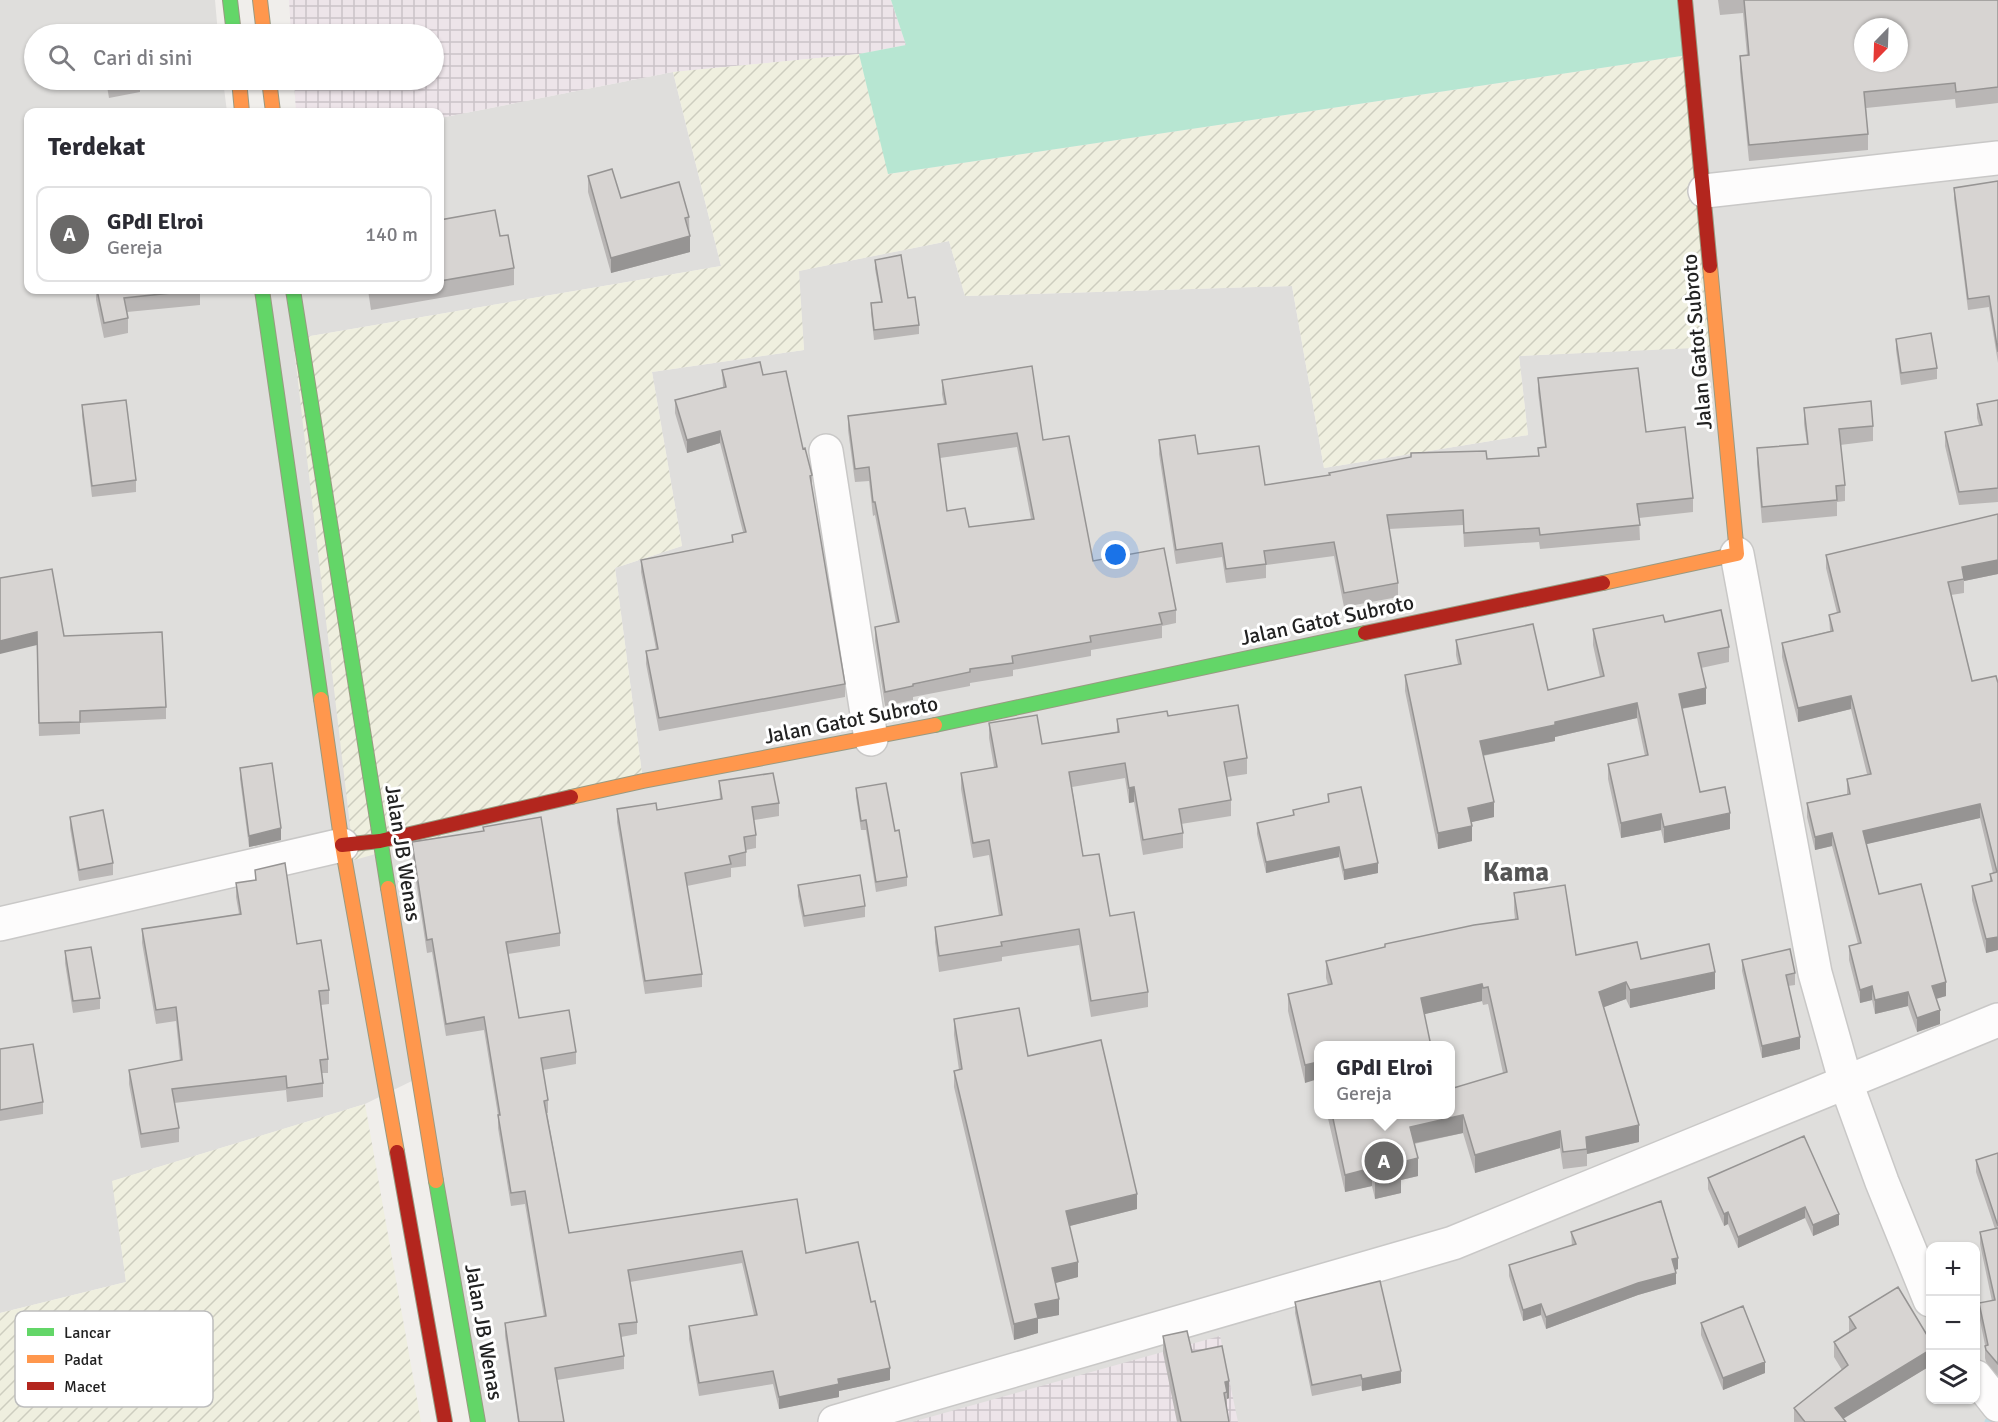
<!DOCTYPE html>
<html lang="id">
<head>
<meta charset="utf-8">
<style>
	:root { --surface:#fff; --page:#f2f2f3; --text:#2b2b33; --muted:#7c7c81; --line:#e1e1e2; --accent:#6a6968 }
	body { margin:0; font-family:Signika,sans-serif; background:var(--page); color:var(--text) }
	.controls { position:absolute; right:18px; bottom:18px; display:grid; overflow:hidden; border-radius:12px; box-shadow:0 2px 4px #0004 }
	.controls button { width:54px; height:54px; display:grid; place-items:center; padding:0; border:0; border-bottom:2px solid var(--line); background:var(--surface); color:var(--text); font:30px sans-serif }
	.compass { position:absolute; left:1854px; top:18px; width:54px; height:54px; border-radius:50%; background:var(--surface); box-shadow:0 2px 4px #0004; rotate:203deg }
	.you { position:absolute; left:1116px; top:555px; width:21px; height:21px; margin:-15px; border:4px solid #fff; border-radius:50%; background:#1a73e8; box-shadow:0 0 0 9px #1a73e833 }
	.badge { display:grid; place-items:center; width:39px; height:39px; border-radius:50%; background:var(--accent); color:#fff; font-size:20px; font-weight:700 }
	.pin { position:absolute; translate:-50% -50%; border:3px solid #fff; box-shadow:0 2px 6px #0006 }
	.popup { position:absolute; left:1314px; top:1041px; width:141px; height:78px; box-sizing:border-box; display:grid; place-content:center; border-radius:12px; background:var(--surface); filter:drop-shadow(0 2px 4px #0005); font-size:20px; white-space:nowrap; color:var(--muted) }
	.popup b { font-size:22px; color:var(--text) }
	.popup::after { content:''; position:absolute; left:50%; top:100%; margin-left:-12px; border:12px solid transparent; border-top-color:var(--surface) }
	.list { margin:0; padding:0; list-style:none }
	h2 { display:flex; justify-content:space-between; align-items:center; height:78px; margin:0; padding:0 24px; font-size:26px }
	h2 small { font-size:20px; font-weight:400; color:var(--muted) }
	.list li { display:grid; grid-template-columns:39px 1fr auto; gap:18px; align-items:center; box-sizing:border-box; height:96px; margin:0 12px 12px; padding:0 12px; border:2px solid var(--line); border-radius:12px }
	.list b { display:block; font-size:22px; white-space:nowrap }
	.list p { margin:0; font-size:20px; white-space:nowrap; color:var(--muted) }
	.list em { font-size:20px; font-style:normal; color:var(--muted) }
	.icon { flex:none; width:33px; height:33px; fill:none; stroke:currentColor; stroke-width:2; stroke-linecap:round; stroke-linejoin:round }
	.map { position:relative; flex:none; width:1998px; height:1422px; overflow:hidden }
	.search { position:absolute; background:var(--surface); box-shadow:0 2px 4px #0004; left:24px; top:24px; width:420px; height:66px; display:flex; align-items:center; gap:15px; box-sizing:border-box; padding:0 21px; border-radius:33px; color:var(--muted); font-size:22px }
	.panel { position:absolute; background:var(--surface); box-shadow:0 2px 4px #0004; left:24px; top:108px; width:420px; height:186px; border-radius:12px }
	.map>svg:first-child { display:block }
</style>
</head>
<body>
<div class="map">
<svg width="1998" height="1422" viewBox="0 0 1998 1422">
	<defs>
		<pattern id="industrial-grid" width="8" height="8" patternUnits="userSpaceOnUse" patternTransform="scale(1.5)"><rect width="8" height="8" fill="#ede4e9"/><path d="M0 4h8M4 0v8" fill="none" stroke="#cbc3c8"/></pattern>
		<pattern id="farmland-furrows" width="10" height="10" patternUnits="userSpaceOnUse" patternTransform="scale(1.5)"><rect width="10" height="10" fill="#efefdf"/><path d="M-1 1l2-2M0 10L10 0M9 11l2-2" fill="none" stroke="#cdcdbf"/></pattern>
	</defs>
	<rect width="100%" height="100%" fill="#f0eeeb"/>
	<path fill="#dfdedc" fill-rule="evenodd" d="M0 0H215L218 34H34V80H223L227 112H28V290H440V118L673 72 721 266 293 339 643 781 615 568 682 546 652 372 804 350 798 271 949 241 965 296 1292 286 1324 468 1528 435 1519 356 1717 346 1683 0H1998V1422H483L420 1077 365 1104 113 1181 126 1282 0 1313ZM1863 27H1899V63H1863ZM1318 1046H1450V1114H1318ZM1930 1246H1976V1400H1930Z"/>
	<path fill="url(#industrial-grid)" d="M289 0H891L906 45 859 54 673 72 440 118V112H296L294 80H434V34H291Z
		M1220 1336 1238 1422H912Z"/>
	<path fill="url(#farmland-furrows)" d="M859 54 889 174 1688 55 1718 347 1519 356 1528 435 1324 468 1292 286 965 296 949 241 799 271 804 350 652 372 682 546 615 568 643 781 354 860 293 339 721 266 673 72Z
		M365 1104 421 1422H0V1313L126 1282 112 1181Z"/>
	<path fill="#b7e6d2" d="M891 0H1683L1688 55 888 174 859 54 906 45Z"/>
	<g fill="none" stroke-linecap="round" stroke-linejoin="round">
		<path stroke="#bfdbe3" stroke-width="9" d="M1989 1422 1998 1421"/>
		<g stroke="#c9c8c7" stroke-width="36">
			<path id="street" d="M1705 191 1998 158
				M826 451 871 739
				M1737 554 1815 973 1846 1083 1882 1182 1930 1300
				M0 924 342 845
				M1976 1377 1998 1405
				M835 1422 1453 1243 1998 1020"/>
		</g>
		<g stroke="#999a82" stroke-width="16">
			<path id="fast" d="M230 0 234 34
				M262 290 321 699
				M293 290 388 888
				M935 725 1365 633
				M436 1181 478 1422"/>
		</g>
		<g stroke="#999a82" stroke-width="16">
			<path id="slow" d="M260 0 264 34
				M239 80 242 112
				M269 80 273 112
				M1603 583 1737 554 1710 266
				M321 699 342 845 397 1152
				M571 797 643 781 935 725
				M388 888 436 1181"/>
		</g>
		<g stroke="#999a82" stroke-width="16">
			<path id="jam" d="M1685 0 1710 266
				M1365 633 1603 583
				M342 845 380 841 571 797
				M397 1152 445 1422"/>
		</g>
		<use href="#street" stroke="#fdfcfc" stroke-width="33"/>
		<use href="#fast" stroke="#63d668" stroke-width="14"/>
		<use href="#slow" stroke="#ff974d" stroke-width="14"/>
		<use href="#jam" stroke="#b3261e" stroke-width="14"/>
	</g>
	<path fill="#b9b6b5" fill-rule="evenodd" d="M1718 0H1998V103L1956 108 1955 99 1866 108 1868 134V150L1749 161 1740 72V56L1747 55 1743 13 1720 15Z
		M106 80H140V92L109 98Z
		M588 176 621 198 689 217 690 252 611 273 588 192Z
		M1998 181V363L1989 307 1968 310 1954 199V188Z
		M440 220 500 236 514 268V285L371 310 368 290H440Z
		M875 260 908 298 919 325V334L874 340 871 313V303L881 302 875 269Z
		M96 290H200V305L127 312 128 318V333L104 338 96 300Z
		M1896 339 1937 368V379L1901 385 1896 350Z
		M722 370 763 375 803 449 812 475V488L845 684V697L659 731 646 664V651L656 649 641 572V560L732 542V535L743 532 720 443 687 453 675 413V400L723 387Z
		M1538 378 1646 432 1693 498V512L1639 518 1640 540 1540 549 1539 542 1464 547 1463 525 1389 529 1398 583V597L1344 607 1334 556 1266 565V578L1226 583 1222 557 1176 564 1159 454V440L1198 454 1265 485 1329 475V473L1487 459 1538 456V448L1545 447 1538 392Z
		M942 380 1043 440 1093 561 1176 610V623L1162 626V638L1091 650V656L1013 670V676L970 683V686L913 697V700L885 706 875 641V627L896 622 875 515 873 516 869 481 855 482 848 430V416L944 404 942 394ZM1017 447 1031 519 969 527 947 511 940 458Z
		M1998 400V502L1959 505 1945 446V432L1979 425 1977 418V404Z
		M82 405 136 480V492L92 497 82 416Z
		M1804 408 1873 426V441L1840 445 1845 485V501L1837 502V516L1762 523 1757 464V448L1807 444 1804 424Z
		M1998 514V574L1964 581V593L1951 595 1972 681 1996 676 1998 950 1986 953 1972 900V886L1990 882V874L1993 873 1980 818 1866 844 1879 894 1946 996 1936 999 1940 1024 1917 1032 1908 1006 1875 1014 1872 1000 1860 1003 1849 960V946L1858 944 1832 846 1815 850 1807 817V803L1847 794V779L1867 774 1851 709 1798 722 1782 657V643L1830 631 1829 615 1837 613 1826 568V555Z
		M1665 622 1729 647V662L1701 668 1706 704 1682 709 1700 792 1730 829 1664 843 1661 830 1621 838 1608 779V764L1645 756 1637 718 1555 737V741L1483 756 1494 817 1471 822 1472 841 1438 849 1405 691V675L1458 664 1456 655V640L1548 690 1600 677 1593 645V629Z
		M64 636 166 707V719L80 723V734L39 736 37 645Z
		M1168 716 1247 758V774L1227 777 1231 800V816L1181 824 1183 833V848L1143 855 1134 802 1129 803 1125 778 1072 787 1083 856 1110 916 1148 992V1007L1091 1017 1079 945 1002 957V961L939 972 935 942V927L999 916 989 855 973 858 961 789V773L994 767 989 738V723L1042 744 1117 732V719Z
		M240 768 281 840 249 847 240 779Z
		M719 781 779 803V816L754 820 756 835V848L746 850V866L731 868V877L687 886 702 974V987L645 994 617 822V809L657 810 720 800Z
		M856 788 895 831 907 877V886L876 892 866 830H861L856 797Z
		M1328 794 1378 873 1344 880 1339 857 1266 873 1257 834V823L1293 815V810L1328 803Z
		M70 817 113 863V875L79 881 70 828Z
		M483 827 560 933V946L508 954 519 1018 576 1052V1064L543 1070 548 1100V1113H547L569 1233 806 1253 871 1302 890 1380 839 1391V1397L779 1409 773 1384 699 1396 689 1339V1326L754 1315 742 1263 630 1282 637 1322V1334L621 1337 624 1356V1369L557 1380 564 1422H518L505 1336V1323L544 1317 525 1204 511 1206 498 1128V1115L484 1030 446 1036 432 952 427 953 412 855V842L483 831Z
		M255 870 297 944 329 990V1004L321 1005 328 1059V1073H322L323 1083V1097L287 1102 286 1090 174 1103 179 1128V1142L141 1148 129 1084V1070L180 1061 176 1021 156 1024 142 943V929L239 914 236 897V883L255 880Z
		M798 885 865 906V917L804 927 798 896Z
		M1514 893 1576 955 1641 959 1715 989 1630 1008 1626 999 1604 1007 1639 1142 1587 1154V1166L1563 1169 1560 1148 1475 1173 1463 1133 1414 1144 1418 1176 1401 1180V1193L1375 1199 1372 1186 1345 1192 1327 1114H1450L1503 1073 1488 1004 1483 1005 1482 1001 1424 1014 1318 1046 1305 1083 1288 1011V994L1328 985 1326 978V961L1385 948V944L1515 919 1514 910Z
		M65 951 100 998V1009L73 1013 65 963Z
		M1742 960 1795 973V985L1788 986 1800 1049 1762 1058 1742 971Z
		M954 1019 1028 1056 1137 1209 1069 1226 1078 1277 1055 1283 1059 1315 1038 1319V1333L1014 1340 954 1087V1071L959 1070 954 1035Z
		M0 1049 43 1102V1114L0 1121Z
		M1804 1136 1839 1225 1813 1236 1805 1218 1738 1248 1728 1224 1724 1226 1708 1189V1178Z
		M1998 1153V1376L1986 1362 1985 1358V1345L1979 1315V1303L1992 1301 1980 1244V1232L1995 1229 1976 1172V1160Z
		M1571 1232 1678 1269 1675 1270 1676 1284 1638 1295 1546 1329 1541 1315 1523 1321 1509 1276V1265L1572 1246Z
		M1295 1302 1401 1383 1362 1391 1361 1386 1312 1396 1295 1313Z
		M1849 1317 1930 1340V1366L1843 1418 1846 1422H1794V1408L1842 1370 1834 1357V1342L1849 1332Z
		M1701 1323 1765 1373 1723 1390 1701 1335Z
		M1163 1336 1192 1352 1222 1346 1229 1398 1227 1399V1409L1229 1422H1177L1163 1353Z"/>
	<path fill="#969493" d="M690 236V252L611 273V258Z
		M720 431V443L687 453V440Z
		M1998 560V574L1964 581 1962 567Z
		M37 632V645L0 654V641Z
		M1706 688V704L1679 709V694Z
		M1851 696V709L1798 722V708Z
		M1637 703V718L1555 737V741L1480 756V741L1555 722Z
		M1134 787V802L1129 803V788Z
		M1494 802V817L1468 823V808Z
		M1980 804V818L1863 845V831Z
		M1730 813V829L1664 843V827Z
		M1661 814V830L1621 838V823Z
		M1472 826V841L1438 849V833Z
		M281 828V840L249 847V836Z
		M1832 833V846L1815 850V837Z
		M1339 847V857L1266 873V862Z
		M1378 863V873L1344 880V870Z
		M1998 937V950L1986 953V939Z
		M1715 972V989L1630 1008V990Z
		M1626 982V999L1599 1009V992Z
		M1946 982V996L1932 1000V986Z
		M1482 984V1001L1421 1015V998Z
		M1872 986V1000L1860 1003V990Z
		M1908 992V1006L1875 1014V1000Z
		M1940 1010V1024L1917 1032V1018Z
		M1800 1037V1049L1762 1058V1046Z
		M1318 1062V1079L1305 1083V1065Z
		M1463 1115V1133L1410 1144V1127Z
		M1639 1125V1142L1587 1154 1586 1137Z
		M1560 1131V1148L1475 1173V1155Z
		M1418 1158V1176L1401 1180V1193L1375 1199V1181L1398 1163Z
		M1372 1168V1186L1345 1192V1175Z
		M1137 1194V1209L1066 1227V1211Z
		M1805 1207V1218L1738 1248V1237Z
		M1728 1212V1224L1724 1226V1214Z
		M1839 1214V1225L1813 1236V1225Z
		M1678 1258V1269L1672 1271V1259Z
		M1078 1262V1277L1052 1284V1268Z
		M1676 1273V1284L1638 1295 1546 1329V1317L1638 1283Z
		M1059 1299V1315L1038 1319V1333L1014 1340V1324L1035 1304Z
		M1541 1304V1315L1523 1321V1310Z
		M1930 1350V1366L1838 1422 1835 1408Z
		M1765 1362V1373L1723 1390V1378Z
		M890 1368V1380L839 1391V1397L779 1409V1397L838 1379Z
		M1401 1371V1383L1362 1391V1379Z
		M1229 1381V1398L1227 1399V1392L1225 1382Z"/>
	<path fill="#d7d4d2" stroke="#969493" stroke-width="1.5" fill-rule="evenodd" d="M1744 0H1998V87L1956 92 1955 83 1864 92 1868 134 1749 145 1740 56 1749 55ZM1863 27H1899V63H1863Z
		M108 80H140L109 86Z
		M612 169 621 198 679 182 689 217 685 218 690 236 611 258 588 176Z
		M1998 181V352L1989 296 1968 299 1954 188Z
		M495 210 500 236 508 235 514 268 440 281V220Z
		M901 255 908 298 915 297 919 325 874 330 871 303 882 302 875 260Z
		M97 290H200L124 298 128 318 104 323Z
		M371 290H391L371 293Z
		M1931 333 1937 368 1901 373 1896 339Z
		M760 362 763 375 786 371 803 449 805 448 812 475 810 476 845 684 659 718 646 651 658 649 641 560 733 542 732 535 746 532 720 431 687 440 675 400 726 387 722 370Z
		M1032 366 1043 440 1069 436 1093 561 1164 548 1176 610 1159 613 1162 624 1090 636 1091 642 1012 656 1013 663 970 669V672L913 684V686L885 692 875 627 899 622 875 502H873L869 467 855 469 848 416 946 404 942 380ZM1017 433 1034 519 969 527 965 508 947 511 938 444Z
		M1638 368 1646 432 1685 427 1693 498 1637 504 1640 525 1540 535 1539 528 1464 533 1463 510 1387 515 1398 583 1344 593 1334 542 1264 551 1266 564 1226 569 1222 543 1176 550 1159 440 1195 435 1198 454 1259 446 1265 485 1330 475 1329 473 1411 457V453L1486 451 1487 459 1539 456 1538 448 1546 447 1538 378Z
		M126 400 136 480 92 486 82 405Z
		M1998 400V488L1959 492 1945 432 1982 425 1977 404Z
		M1871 401 1873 426 1839 429 1845 485 1836 486 1837 500 1762 507 1757 448 1808 444 1804 408Z
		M1998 514V560L1962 567 1964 579 1948 582 1972 681 1996 676 1998 683V937L1986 939 1972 886 1992 881 1990 874 1997 872 1980 804 1863 831 1879 894 1921 884 1946 982 1932 986 1940 1010 1917 1018 1908 992 1875 1000 1872 986 1860 990 1849 946 1861 943 1832 833 1815 837 1807 803 1850 794 1847 779 1871 774 1851 696 1798 708 1782 643 1833 631 1829 615 1840 612 1826 555Z
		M52 569 64 636 162 632 166 707 80 711V722L39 723 37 632 0 641V578Z
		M1721 610 1729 647 1698 653 1706 688 1679 694 1700 792 1725 787 1730 813 1664 827 1661 814 1621 823 1608 764 1648 755 1637 703 1555 722V725L1480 741 1494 802 1468 808 1472 826 1438 833 1405 675 1461 664 1456 640 1533 624 1548 690 1604 676 1593 629 1663 615 1665 622Z
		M1238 705 1247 758 1224 762 1231 800 1179 809 1183 833 1143 840 1134 787 1129 788 1125 763 1069 772 1083 856 1099 854 1110 916 1134 912 1148 992 1091 1001 1079 929 1001 942 1002 946 939 956 935 927 1002 915 989 840 973 843 961 773 997 767 989 723 1037 715 1042 744 1119 732 1117 719 1167 711 1168 716Z
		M272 763 281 828 249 836 240 768Z
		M773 773 779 803 752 807 756 835 744 837 746 852 729 856 731 864 685 873 702 974 645 981 617 809 656 803 657 810 722 799 719 781Z
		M886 783 895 831 899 830 907 877 876 882 866 820 861 821 856 788Z
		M1361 787 1378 863 1344 870 1339 847 1266 862 1257 823 1294 815 1293 810 1329 802 1328 794Z
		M103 810 113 863 79 870 70 817Z
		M541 817 560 933 506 942 519 1018 569 1010 576 1052 541 1058 548 1100 544 1101 569 1233 797 1199 806 1253 858 1242 871 1302 875 1301 890 1368 838 1379 839 1384 779 1397 773 1371 699 1383 689 1326 757 1315 742 1251 628 1270 637 1322 619 1324 624 1356 555 1368 564 1422H519L505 1323 546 1316 525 1191 511 1193 498 1115H500L484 1017 446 1024 432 939 427 940 412 842 484 831 483 827Z
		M285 863 297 944 321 940 329 990 319 991 328 1059 320 1060 323 1083 287 1088 286 1076 172 1089 179 1128 141 1134 129 1070 182 1060 176 1007 156 1010 142 929 241 914 236 883 256 880 255 870Z
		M860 875 865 906 804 916 798 885Z
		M1565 885 1576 955 1637 942 1641 959 1709 944 1715 972 1630 990 1626 982 1599 992 1639 1125 1586 1137 1587 1149 1563 1152 1560 1131 1475 1155 1463 1115 1410 1127 1418 1158 1398 1163 1401 1175 1375 1181 1372 1168 1345 1175 1332 1114H1450V1089L1507 1072 1488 987 1483 988 1482 984 1421 998 1431 1046H1318V1062L1305 1065 1288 994 1332 984 1326 961 1385 947V944L1474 925 1518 919 1514 893Z
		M91 947 100 998 73 1001 65 951Z
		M1790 949 1795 973 1786 975 1800 1037 1762 1046 1742 960Z
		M1019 1008 1028 1056 1101 1040 1137 1194 1066 1211 1078 1262 1052 1268 1059 1299 1035 1304 1038 1318 1014 1324 954 1071 962 1069 954 1019Z
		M33 1044 43 1102 0 1110V1049Z
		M1804 1136 1839 1214 1813 1225 1805 1207 1738 1237 1728 1212 1724 1214 1708 1178Z
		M1998 1153V1226L1976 1160Z
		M1661 1201 1678 1258 1672 1259 1676 1273 1638 1283 1546 1317 1541 1304 1523 1310 1509 1265 1576 1244 1571 1232Z
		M1998 1228V1364L1986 1350 1985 1346 1988 1345 1979 1303 1995 1300 1980 1232Z
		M1380 1281 1401 1371 1362 1379 1361 1375 1312 1385 1295 1302Z
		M1898 1287 1930 1340V1350L1835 1408 1846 1422H1805L1794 1408 1848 1365 1834 1342 1856 1328 1849 1317Z
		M1743 1306 1765 1362 1723 1378 1701 1323Z
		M1187 1331 1192 1352 1222 1346 1229 1381 1225 1382 1227 1392 1224 1393 1229 1422H1181L1163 1336Z"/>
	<g text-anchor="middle" stroke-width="6" stroke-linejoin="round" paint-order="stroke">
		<g font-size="21" fill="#222" stroke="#fff">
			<text transform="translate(1697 342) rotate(-95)" y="7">Jalan Gatot Subroto</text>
			<text transform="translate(1327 620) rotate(-12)" y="7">Jalan Gatot Subroto</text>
			<text transform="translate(851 720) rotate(-11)" y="7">Jalan Gatot Subroto</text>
			<text transform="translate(403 853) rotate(81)" y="7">Jalan JB Wenas</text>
			<text transform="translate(484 1332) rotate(80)" y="7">Jalan JB Wenas</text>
		</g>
		<g font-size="27" font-weight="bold" fill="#555" stroke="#fff">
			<text x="1516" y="881">Kama</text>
		</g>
	</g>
	<rect x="15" y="1311" width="198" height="96" rx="9" fill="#fff" stroke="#bdbdbd" stroke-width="1.5"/>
	<rect x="27" y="1328" width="27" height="8" fill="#63d668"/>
	<rect x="27" y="1355" width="27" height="8" fill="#ff974d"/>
	<rect x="27" y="1382" width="27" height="8" fill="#b3261e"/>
	<g font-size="16" fill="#222">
		<text x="64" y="1338">Lancar</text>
		<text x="64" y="1365">Padat</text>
		<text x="64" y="1392">Macet</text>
	</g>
</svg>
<div class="controls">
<button>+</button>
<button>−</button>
<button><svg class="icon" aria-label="layers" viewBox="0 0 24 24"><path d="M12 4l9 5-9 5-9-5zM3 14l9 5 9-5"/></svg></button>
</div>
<svg class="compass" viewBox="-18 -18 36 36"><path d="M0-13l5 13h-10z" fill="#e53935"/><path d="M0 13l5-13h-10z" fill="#7c7c81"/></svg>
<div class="you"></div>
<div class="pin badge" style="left:1384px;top:1161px">A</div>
<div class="popup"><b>GPdI Elroi</b>Gereja</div>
<div class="search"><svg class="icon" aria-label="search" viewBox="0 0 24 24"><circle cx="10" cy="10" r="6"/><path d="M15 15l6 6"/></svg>Cari di sini</div>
<section class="panel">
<h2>Terdekat<small></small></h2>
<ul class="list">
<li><span class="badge">A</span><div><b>GPdI Elroi</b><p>Gereja</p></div><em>140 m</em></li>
</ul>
</section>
</div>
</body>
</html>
